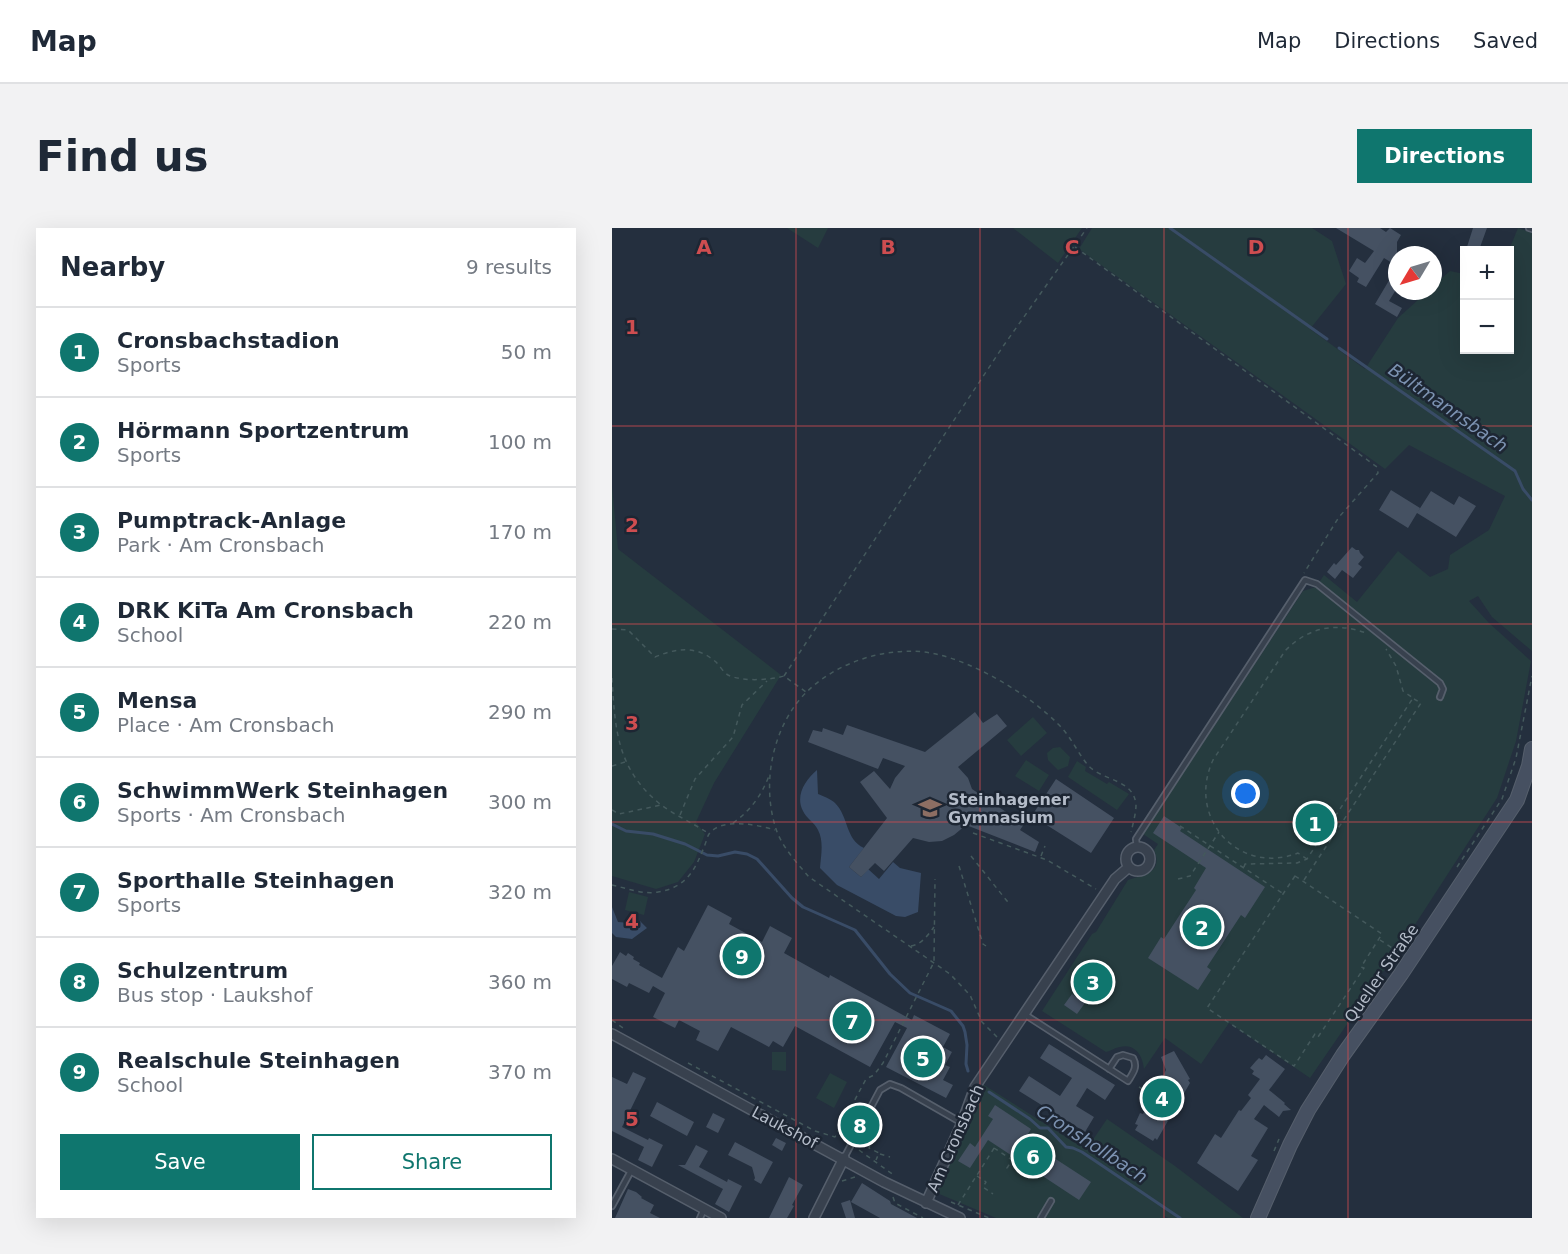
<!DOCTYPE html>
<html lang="en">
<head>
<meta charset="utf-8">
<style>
	:root { --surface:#fff; --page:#f2f2f3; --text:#1f2937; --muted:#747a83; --line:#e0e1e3; --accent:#0f766e }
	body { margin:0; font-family:"DejaVu Sans",sans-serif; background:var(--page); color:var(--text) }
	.controls { position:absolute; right:18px; top:18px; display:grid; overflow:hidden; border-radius:0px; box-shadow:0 6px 24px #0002 }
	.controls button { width:54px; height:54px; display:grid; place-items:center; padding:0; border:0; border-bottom:2px solid var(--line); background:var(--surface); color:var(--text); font:30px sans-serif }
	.compass { position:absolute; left:776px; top:18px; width:54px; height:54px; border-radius:50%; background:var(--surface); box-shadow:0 6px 24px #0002; rotate:232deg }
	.you { position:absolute; left:634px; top:566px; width:21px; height:21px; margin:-15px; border:4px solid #fff; border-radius:50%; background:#1a73e8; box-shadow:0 0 0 9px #1a73e833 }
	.badge { display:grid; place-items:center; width:39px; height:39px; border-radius:50%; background:var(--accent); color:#fff; font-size:20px; font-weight:700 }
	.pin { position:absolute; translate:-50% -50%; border:3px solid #fff; box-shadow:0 2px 6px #0006 }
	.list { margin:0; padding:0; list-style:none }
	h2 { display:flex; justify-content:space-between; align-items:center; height:78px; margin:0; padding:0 24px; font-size:26px }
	h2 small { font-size:20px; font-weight:400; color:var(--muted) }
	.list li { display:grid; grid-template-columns:39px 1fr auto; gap:18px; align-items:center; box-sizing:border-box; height:90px; padding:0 24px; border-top:2px solid var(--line) }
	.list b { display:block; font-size:22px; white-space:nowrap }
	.list p { margin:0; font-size:20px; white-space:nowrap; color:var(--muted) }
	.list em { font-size:20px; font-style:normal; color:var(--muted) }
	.actions { display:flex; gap:12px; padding:18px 24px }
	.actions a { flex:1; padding:14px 0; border:2px solid var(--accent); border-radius:0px; text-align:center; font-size:21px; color:var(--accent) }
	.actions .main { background:var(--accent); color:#fff }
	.map { position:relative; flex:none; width:920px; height:990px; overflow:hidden; border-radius:0px }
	header { display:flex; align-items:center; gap:36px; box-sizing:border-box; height:84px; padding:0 30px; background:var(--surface); border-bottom:2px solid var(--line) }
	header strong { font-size:28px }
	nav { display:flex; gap:33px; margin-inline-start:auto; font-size:21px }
	.intro { display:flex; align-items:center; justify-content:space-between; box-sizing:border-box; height:144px; padding:0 36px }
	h1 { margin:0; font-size:42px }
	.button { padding:15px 27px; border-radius:0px; background:var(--accent); color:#fff; font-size:21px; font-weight:700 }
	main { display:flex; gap:36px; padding:0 36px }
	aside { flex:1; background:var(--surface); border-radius:0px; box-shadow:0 6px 24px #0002 }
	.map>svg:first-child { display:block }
</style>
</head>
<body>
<header>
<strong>Map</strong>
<nav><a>Map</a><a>Directions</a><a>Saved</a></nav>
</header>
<div class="intro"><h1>Find us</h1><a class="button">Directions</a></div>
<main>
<aside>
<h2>Nearby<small>9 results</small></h2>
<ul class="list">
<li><span class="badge">1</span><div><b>Cronsbachstadion</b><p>Sports</p></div><em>50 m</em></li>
<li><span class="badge">2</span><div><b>Hörmann Sportzentrum</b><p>Sports</p></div><em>100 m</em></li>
<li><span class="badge">3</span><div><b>Pumptrack-Anlage</b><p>Park · Am Cronsbach</p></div><em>170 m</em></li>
<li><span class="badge">4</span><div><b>DRK KiTa Am Cronsbach</b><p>School</p></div><em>220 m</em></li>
<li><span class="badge">5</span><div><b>Mensa</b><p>Place · Am Cronsbach</p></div><em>290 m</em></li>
<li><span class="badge">6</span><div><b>SchwimmWerk Steinhagen</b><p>Sports · Am Cronsbach</p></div><em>300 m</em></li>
<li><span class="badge">7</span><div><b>Sporthalle Steinhagen</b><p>Sports</p></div><em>320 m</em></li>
<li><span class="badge">8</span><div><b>Schulzentrum</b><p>Bus stop · Laukshof</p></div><em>360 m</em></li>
<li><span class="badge">9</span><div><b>Realschule Steinhagen</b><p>School</p></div><em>370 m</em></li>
</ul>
<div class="actions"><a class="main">Save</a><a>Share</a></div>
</aside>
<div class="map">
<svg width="920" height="990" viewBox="0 0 920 990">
	<rect width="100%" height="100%" fill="#242f3e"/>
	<path fill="#263c3f" d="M175 0H216L206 20Z
		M401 0H470L446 35Z
		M480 0H700L720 13 734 56 698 101 753 141 786 90 816 63H821V58L838 43 852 46V122H897V22L906 0 920 5V423L880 389 866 368 857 373 877 395 919 433 904 513 885 570 793 712 698 850 617 795 589 836 553 810 532 841C531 828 523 815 508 819 502 820 499 823 494 824L430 783 480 706 484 704 516 652C531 647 552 645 542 622L546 616 531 606 691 363 704 359 712 347 745 374 786 323 818 349 836 341 838 327 877 302 893 268 797 217 773 241 467 21Z
		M0 258 6 321 169 447 102 555 84 594 93 606 82 634 66 654 44 661 0 648Z
		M421 489 435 505 409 528 395 512Z
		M448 519 458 529 456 538 446 542 436 532 435 525 441 520Z
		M414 532 437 547 427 563 403 548Z
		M465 533 474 539 473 543 495 556 497 554 517 566 505 582 456 549Z
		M17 664 36 669 32 687 13 682Z
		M160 824H174V843L160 842Z
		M218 845 235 854 222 880 204 870Z
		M369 855 468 918 478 916 495 891 563 938 631 990H556L553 988 551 990H384L325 965 365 870 366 860Z"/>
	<path fill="#394c67" d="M205 542 206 566C211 568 219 571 223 575 237 589 233 611 252 620L237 639 249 649 256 641 267 651 281 634 288 640 309 645 306 684 293 689 284 688 225 657 208 640C209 628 212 613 206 602 203 595 194 590 191 583 183 568 193 552 205 542Z
		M0 679 6 694 18 695 28 693 35 700 20 711 4 709 0 705Z"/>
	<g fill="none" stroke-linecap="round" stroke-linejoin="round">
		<path stroke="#394c67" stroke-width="3" d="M558 0 715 111
			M727 120 903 243 911 261 920 272
			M0 596 14 603 41 606 73 616 95 627 106 628 123 624 135 626 145 631 180 670 191 679 243 702 278 746 298 765 339 783 351 798 353 804 355 817 354 836 356 843
			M377 864 418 891 428 900H436L454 919 461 920 470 924 568 990"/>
	</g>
	<path fill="#455162" d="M724 0H768L774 4 778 0 789 7 785 14V38L772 30 754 59 745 54 747 50 737 43 745 30 753 35 762 23Z
		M861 0H875L867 22H854Z
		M785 39V60L777 73 790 80 785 89 763 76Z
		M779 262 808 280 796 300 767 282Z
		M819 263 842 277 847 268 864 278 844 309 805 285Z
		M740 319 744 322H747L748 325 752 329 746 336 750 339 741 350 730 342 723 351 715 344 722 335 724 337Z
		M363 484 371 495 385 486 395 498 346 539 356 550 360 561 412 596 408 602 427 614 423 624 354 597 342 607 330 613 317 614 301 610 272 643 263 635 249 649 237 639 275 590 248 554 262 543 278 561 283 550 293 538 271 530 266 541 196 514 201 502 210 504 211 500 231 507 235 497 313 524Z
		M444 551 502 590 479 625 433 596 434 594 421 586Z
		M552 588 570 600 568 603 653 659 633 690 629 687 595 739 599 742 586 762 536 730 549 709 552 711 584 662 582 660 594 640 541 605Z
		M96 677 120 690 117 696 150 714 158 698 180 710 172 725 217 750 218 747 300 792 302 787 338 806 331 819 340 824 333 837 338 839 331 852 341 857 334 870 274 839 295 800 283 794 258 839 183 798 171 819 161 813 157 819 119 799 106 823 84 812 88 803 67 792 63 800 41 789 53 765 41 758 37 765 17 755 15 759 0 751V738L8 724 14 728 16 725 22 729 21 731 28 735 27 737 50 750 66 719 72 723Z
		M460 766 473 775 465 786 452 777Z
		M437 816 503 857 493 872 475 860 464 878 482 889 473 904 407 863 417 848 448 868 460 850 428 830Z
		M562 823 578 851 576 852 578 855 553 898 545 912 543 910 541 913 523 902 526 897 523 896 528 885 531 886 554 842 549 829Z
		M654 827 673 841 657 862 673 875 672 876 679 882 671 883 667 889 652 877 642 891 656 900 639 928 646 932 626 963 585 935 603 906 609 910 627 882 629 883 639 870 636 867 648 851 640 846 642 843 638 840 644 833 647 830 650 832Z
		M21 844 34 850 10 899 36 912 37 910 51 917 40 939 26 932 32 919 0 903V849L15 856Z
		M45 874 82 894 75 908 38 888Z
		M383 877 419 901 413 911 479 954 467 972 376 912 358 940 346 933 358 915 363 919 381 891 376 888Z
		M101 885 113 891 106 905 94 899Z
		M164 910 174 915 170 923 160 917Z
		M123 914 161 934 149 956 142 952 143 950 140 939 116 927Z
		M84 917 96 923 87 939 115 954 116 951 130 958 117 984 103 976 111 961 66 937H73Z
		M177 949 191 957 180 977 182 978 175 990H157Z
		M250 955 278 973 279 976 305 990H268L239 974Z
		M16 961 24 964 30 969 29 970 42 977 38 985 48 990H3Z
		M238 972 243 990H234L229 975Z"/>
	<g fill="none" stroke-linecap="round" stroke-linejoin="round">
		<g stroke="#565f6c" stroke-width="8">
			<path id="lane" d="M917 0 920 1
				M525 620 524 611 693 352 705 356 828 455 831 461 828 469
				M412 786 516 853C521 845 526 839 521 830L511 827 505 829 497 841
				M232 930 268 862 278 856 289 860 350 895
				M0 978 20 941
				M88 990 92 981
				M429 990 439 973"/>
		</g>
		<g stroke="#565f6c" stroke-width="12">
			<path id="street" d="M514 631a12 12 0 1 1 24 0a12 12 0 1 1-24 0Z
				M0 806 272 954 348 990
				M0 931 109 990
				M314 975 350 895 363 859 503 651 517 639
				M202 990 232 930"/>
		</g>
		<g stroke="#565f6c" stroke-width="16">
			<path id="secondary" d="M646 990 678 917 696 882 731 827 789 746 905 572 917 538 920 521"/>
		</g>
		<path stroke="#44595c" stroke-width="1.5" stroke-dasharray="4.5 4.5" stroke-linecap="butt" d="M463 19 765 239 766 245 727 289 692 345
			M0 401 16 402 43 429C65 420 84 417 104 434 108 438 112 445 116 447 130 454 158 452 172 448L194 464
			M172 448 392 117 475 0
			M0 450C3 502 5 541 48 576 62 587 81 595 96 605
			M0 538 13 534
			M0 582 7 586 49 577
			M68 587 83 551 121 509 130 477 155 453
			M121 595C139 582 149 568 157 548
			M568 598 670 665
			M361 605 435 632 484 661
			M359 628 395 673 399 675
			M429 628 433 618
			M695 631 686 625C627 648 574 590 601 532L673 423C696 399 724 394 754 405
			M347 638 371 716 374 718
			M632 639 633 636 685 635 695 631 801 470 791 463 784 438 774 421
			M845 639 890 571 904 530 920 448
			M683 648 770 706 749 739 752 740 706 809 703 806 682 838 595 780Z
			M566 651 578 648 607 604
			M692 652 809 475 802 471
			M0 657C14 660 32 667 46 664 73 660 83 643 92 619 94 615 95 609 97 606 109 589 147 597 163 602
			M768 712 789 726
			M299 718C310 716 315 708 322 699
			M0 792 11 800
			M385 809 370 794 358 767 338 746 197 649C185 635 170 619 164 601 151 561 158 513 182 479 211 437 275 415 324 426 364 435 416 466 445 495 458 507 464 522 475 536 488 553 522 550 524 577 524 585 521 596 519 604
			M76 835 203 903 223 909 254 851 262 847 271 835 322 734 323 651
			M527 859 542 867
			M258 917 257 920 267 925 264 932
			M382 920 400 932 395 940 396 943
			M247 922 283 948
			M662 923 667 911
			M268 926 278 929
			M365 948 374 954 371 959 381 966
			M230 953 243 949
			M281 969 283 975 311 990
			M339 974 377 990
			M346 977 384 917"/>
		<use href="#lane" stroke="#38414e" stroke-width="4.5"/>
		<use href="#street" stroke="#38414e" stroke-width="9"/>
		<use href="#secondary" stroke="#465061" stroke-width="14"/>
	</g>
	<path fill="none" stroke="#ce4d50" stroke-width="1.5" stroke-opacity="0.55" d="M184 0V990M368 0V990M552 0V990M736 0V990M0 198H920M0 396H920M0 594H920M0 792H920"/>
	<defs>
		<g id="school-bare" transform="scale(1.8)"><path d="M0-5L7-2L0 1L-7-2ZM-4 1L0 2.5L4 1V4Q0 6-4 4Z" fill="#8d6e63" stroke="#1d2633" stroke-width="2.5" paint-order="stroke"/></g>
	</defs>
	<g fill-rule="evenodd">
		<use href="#school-bare" x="318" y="580"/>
	</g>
	<g text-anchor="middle" stroke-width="5" stroke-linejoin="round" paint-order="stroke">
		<g font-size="16" font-weight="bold" fill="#b4bcc9" stroke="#1d2633" text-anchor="start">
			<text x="336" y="577">Steinhagener<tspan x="336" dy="18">Gymnasium</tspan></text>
		</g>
		<g font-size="16" fill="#b4bcc9" stroke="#1d2633">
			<text transform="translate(769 745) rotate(-55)" y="6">Queller Straße</text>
			<text transform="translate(173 899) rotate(28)" y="6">Laukshof</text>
			<text transform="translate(343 910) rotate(-66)" y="6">Am Cronsbach</text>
		</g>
		<g font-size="18" font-style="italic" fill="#7c92b1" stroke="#1d2633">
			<text transform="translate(836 180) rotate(35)" y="6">Bültmannsbach</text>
			<text transform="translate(480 916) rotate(33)" y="6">Cronshollbach</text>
		</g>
	</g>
	<g font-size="20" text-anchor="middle" font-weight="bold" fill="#ce4d50" stroke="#1d2633" stroke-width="5" stroke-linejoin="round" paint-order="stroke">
		<text x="92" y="26">A</text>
		<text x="276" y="26">B</text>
		<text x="460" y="26">C</text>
		<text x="644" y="26">D</text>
		<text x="20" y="106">1</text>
		<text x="20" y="304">2</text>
		<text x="20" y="502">3</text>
		<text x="20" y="700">4</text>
		<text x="20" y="898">5</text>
	</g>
</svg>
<div class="controls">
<button>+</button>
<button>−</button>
</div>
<svg class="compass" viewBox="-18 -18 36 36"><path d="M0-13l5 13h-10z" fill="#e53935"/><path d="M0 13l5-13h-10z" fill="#747a83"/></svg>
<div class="you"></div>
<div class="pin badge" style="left:703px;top:595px">1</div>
<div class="pin badge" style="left:590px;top:699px">2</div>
<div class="pin badge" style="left:481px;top:754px">3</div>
<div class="pin badge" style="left:550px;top:870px">4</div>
<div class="pin badge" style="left:311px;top:830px">5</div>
<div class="pin badge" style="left:421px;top:928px">6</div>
<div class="pin badge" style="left:240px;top:793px">7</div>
<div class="pin badge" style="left:248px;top:897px">8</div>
<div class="pin badge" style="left:130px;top:728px">9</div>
</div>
</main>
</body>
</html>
